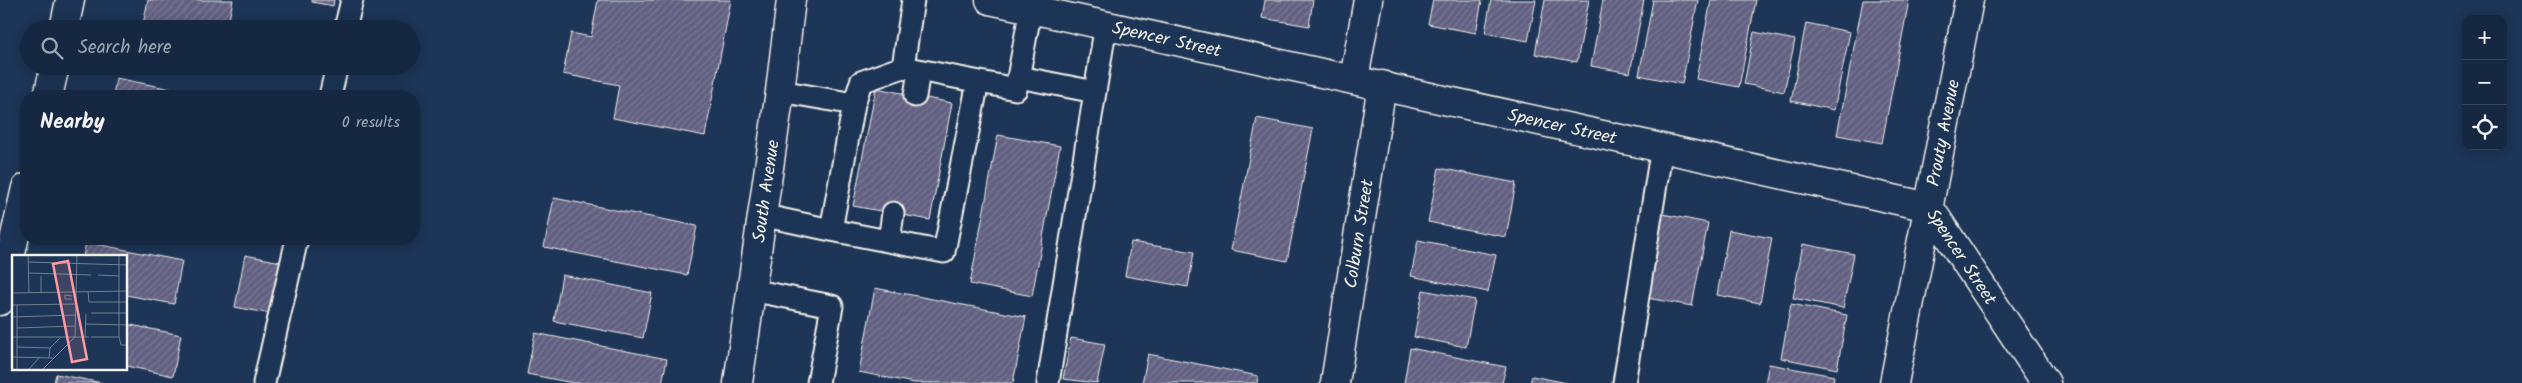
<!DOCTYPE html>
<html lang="en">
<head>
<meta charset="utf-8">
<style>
	:root { --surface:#162841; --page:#1f3048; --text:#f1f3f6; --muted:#9ea6b1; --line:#35445a }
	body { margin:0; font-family:Kalam,sans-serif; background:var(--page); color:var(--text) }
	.controls { position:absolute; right:15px; top:15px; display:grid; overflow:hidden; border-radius:10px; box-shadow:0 2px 12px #0003 }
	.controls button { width:45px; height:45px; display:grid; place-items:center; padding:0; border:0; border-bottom:1px solid var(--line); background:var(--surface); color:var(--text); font:25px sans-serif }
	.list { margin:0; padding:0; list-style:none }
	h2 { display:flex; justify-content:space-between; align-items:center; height:65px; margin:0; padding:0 20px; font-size:21px }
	h2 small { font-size:16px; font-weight:400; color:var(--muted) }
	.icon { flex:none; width:28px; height:28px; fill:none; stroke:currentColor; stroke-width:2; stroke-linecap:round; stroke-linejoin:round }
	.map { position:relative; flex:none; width:2522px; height:383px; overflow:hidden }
	.search { position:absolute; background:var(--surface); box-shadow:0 2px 12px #0003; left:20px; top:20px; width:400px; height:55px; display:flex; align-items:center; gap:12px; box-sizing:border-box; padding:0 18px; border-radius:28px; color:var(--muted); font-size:19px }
	.panel { position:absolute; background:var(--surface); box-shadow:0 2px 12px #0003; left:20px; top:90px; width:400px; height:155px; border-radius:20px }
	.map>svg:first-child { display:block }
</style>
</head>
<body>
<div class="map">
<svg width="2522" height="383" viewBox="0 0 2522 383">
	<defs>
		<pattern id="building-hatch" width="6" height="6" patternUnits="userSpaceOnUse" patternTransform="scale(1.25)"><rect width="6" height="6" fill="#626182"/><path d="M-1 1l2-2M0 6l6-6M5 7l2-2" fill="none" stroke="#797894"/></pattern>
	</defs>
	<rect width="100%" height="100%" fill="#1d3557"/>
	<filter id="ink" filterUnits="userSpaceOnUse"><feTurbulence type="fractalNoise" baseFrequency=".02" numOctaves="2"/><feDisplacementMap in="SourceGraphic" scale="10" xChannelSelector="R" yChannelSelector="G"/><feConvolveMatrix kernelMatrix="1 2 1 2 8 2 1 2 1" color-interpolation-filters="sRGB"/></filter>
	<g filter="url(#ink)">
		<path fill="url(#building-hatch)" stroke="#f4f1e8" d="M148 0H233L227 29H166L143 24Z
			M312 0H334L333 6 312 2Z
			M598 0H731L705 136 613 118 619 85 563 74 571 33 591 37Z
			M1265 0H1313L1309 26 1262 18Z
			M1433 0H1482L1476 33 1428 24Z
			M1491 0H1536L1528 41 1485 33Z
			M1545 0H1589L1577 62 1535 54Z
			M1603 0H1644L1630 73 1591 66Z
			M1653 0H1698L1682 84 1639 75Z
			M1711 0H1756L1739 87 1696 79Z
			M1863 0H1909L1882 143 1837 135Z
			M1806 23 1850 32 1834 110 1791 101Z
			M1754 32 1795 40 1784 92 1744 84Z
			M116 78 206 96H113Z
			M876 88 952 103 930 220 853 206Z
			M1257 118 1313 129 1287 261 1231 250Z
			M998 135 1060 146 1032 296 970 284Z
			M1439 168 1516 183 1506 237 1428 222Z
			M554 198 697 226 687 275 544 247Z
			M1663 214 1708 223 1692 306 1647 298Z
			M1729 230 1772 238 1760 303 1717 295Z
			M1418 240 1496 255 1488 292 1411 276Z
			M86 242 182 261 174 304 126 295V257H83Z
			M1131 242 1194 252 1188 287 1125 276Z
			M1803 244 1854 254 1843 308 1793 298Z
			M245 255 281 262 271 314 235 307Z
			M562 275 652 293 643 338 554 321Z
			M875 288 1026 317 1013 383H914L859 372Z
			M1423 290 1475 300 1466 347 1414 337Z
			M1791 304 1847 315 1837 369 1781 358Z
			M126 324 181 335 173 376 126 366Z
			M535 333 667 359 662 383H573L527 374Z
			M1071 338 1105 344 1097 383 1063 379Z
			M1410 348 1506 367 1502 383H1404Z
			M1148 354 1258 376 1257 383H1142Z
			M1769 364 1834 376 1833 383H1765Z
			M56 374 102 383H54Z
			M1532 376 1567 383H1530Z"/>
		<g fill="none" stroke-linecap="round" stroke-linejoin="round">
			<g stroke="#f4f1e8" stroke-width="25">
				<path id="service" d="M913 0 903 67 1016 89 1031 8
					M345 29 352 0
					M903 67 861 82 854 104 831 230 944 252 978 82
					M1019 77 1095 92
					M780 91 854 104
					M330 96 337 66
					M915 96 919 71
					M761 215 831 230
					M889 241 893 213
					M751 290 832 306 818 383
					M264 383 297 239
					M1048 383 1106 24
					M1624 383 1662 147"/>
			</g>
			<g stroke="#f4f1e8" stroke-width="31">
				<g id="minor">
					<path d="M64 29 70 0"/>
					<path d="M1354 79 1368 0"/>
					<path d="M48 96 55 66"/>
					<path d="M0 301 26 188"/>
					<path id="s1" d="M1335 383 1382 85"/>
					<path id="s2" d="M1894 383 1969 0"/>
				</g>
			</g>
			<g stroke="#f4f1e8" stroke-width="31">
				<g id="tertiary">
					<path id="s3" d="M990 0 1929 207 2046 383"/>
					<path id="s4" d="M738 383 780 91 791 0"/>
				</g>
			</g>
			<use href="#service" stroke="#1d3557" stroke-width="21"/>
			<use href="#minor" stroke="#1d3557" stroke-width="28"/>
			<use href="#tertiary" stroke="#1d3557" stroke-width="28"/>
		</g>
	</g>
	<g text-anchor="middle" stroke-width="4" stroke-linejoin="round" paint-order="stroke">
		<g font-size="18" fill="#f4f1e8" stroke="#1d3557">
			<text dy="6" stroke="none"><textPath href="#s3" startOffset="181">Spencer Street</textPath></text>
			<text dy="6" stroke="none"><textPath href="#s3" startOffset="586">Spencer Street</textPath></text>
			<text dy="6" stroke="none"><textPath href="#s2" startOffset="255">Prouty Avenue</textPath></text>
			<text dy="6" stroke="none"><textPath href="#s4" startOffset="194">South Avenue</textPath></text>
			<text dy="6" stroke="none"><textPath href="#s1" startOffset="151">Colburn Street</textPath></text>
			<text dy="6" stroke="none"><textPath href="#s3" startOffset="1021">Spencer Street</textPath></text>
		</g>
	</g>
	<g transform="translate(12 255)">
		<rect width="115" height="115" fill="#1d3557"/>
		<path fill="none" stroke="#738091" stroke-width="1" d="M16 0 17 38M107 0V82L109 90H115M16 7 115 10M17 18 79 20M86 20 107 21M76 36 77 47H115M0 38 115 36M29 38V21M60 41 53 40V44H60M0 50 63 49M5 50V115M79 58H115M0 62 63 60M74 69 115 70M5 73 63 71M0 82H77M73 82 74 59M79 82H107M5 92 38 93M0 102 41 103M37 103 38 93 48 83M16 115 27 103M30 115 63 82 65 0"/>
		<path fill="#ff9aa2" fill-opacity="0.15" stroke="#ff9aa2" stroke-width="2.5" d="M56 6 75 104 60 107 41 9Z"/>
		<rect width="115" height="115" fill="none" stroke="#f4f1e8" stroke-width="2.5"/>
	</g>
</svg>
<div class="controls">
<button>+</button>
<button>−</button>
<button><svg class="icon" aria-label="locate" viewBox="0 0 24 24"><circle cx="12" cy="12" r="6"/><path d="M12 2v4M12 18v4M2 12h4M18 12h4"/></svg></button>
</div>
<div class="search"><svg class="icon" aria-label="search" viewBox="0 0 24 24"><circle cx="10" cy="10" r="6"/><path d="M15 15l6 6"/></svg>Search here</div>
<section class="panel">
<h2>Nearby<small>0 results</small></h2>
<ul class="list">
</ul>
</section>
</div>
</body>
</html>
